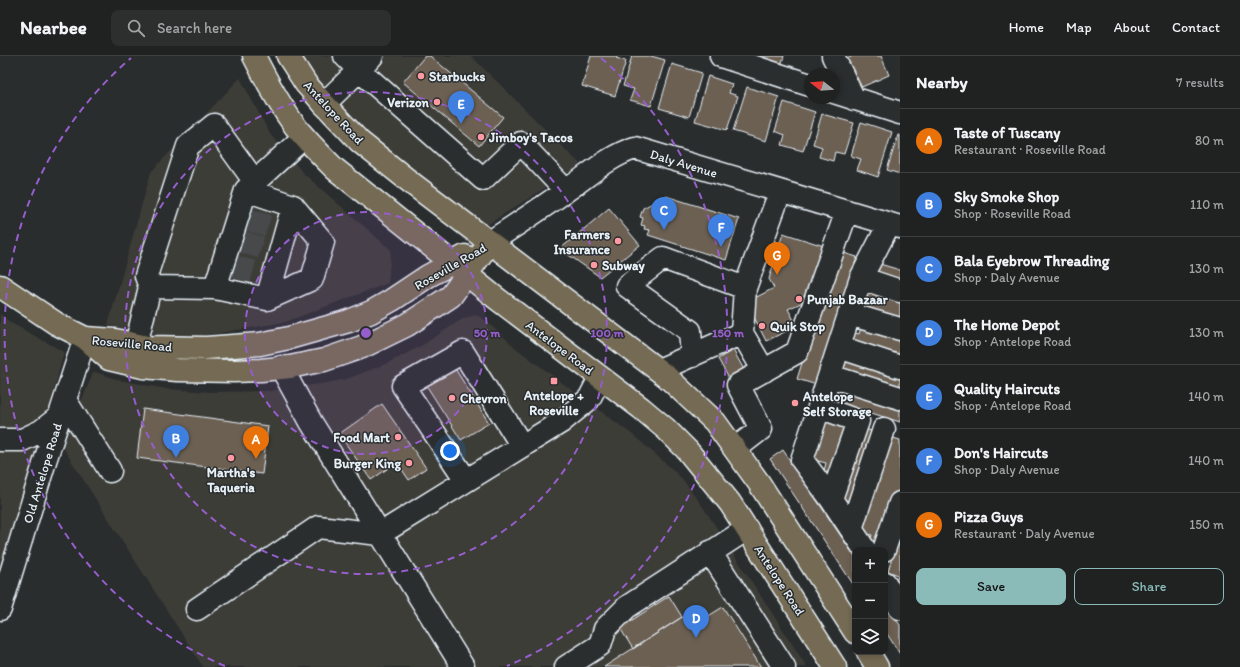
<!DOCTYPE html>
<html lang="en">
<head>
<meta charset="utf-8">
<style>
	:root { --surface:#202222; --page:#2d2f2f; --text:#f1f3f6; --muted:#a2a4a5; --line:#3d3f40; --accent:#8bbbb9 }
	body { margin:0; font-family:Itim,sans-serif; background:var(--page); color:var(--text) }
	.controls { position:absolute; right:12px; bottom:12px; display:grid; overflow:hidden; border-radius:8px; box-shadow:0 2px 6px #0003 }
	.controls button { width:36px; height:36px; display:grid; place-items:center; padding:0; border:0; border-bottom:1px solid var(--line); background:var(--surface); color:var(--text); font:20px sans-serif }
	.compass { position:absolute; left:804px; top:12px; width:36px; height:36px; border-radius:50%; background:var(--surface); box-shadow:0 2px 6px #0003; rotate:287deg }
	.you { position:absolute; left:450px; top:395px; width:14px; height:14px; margin:-10px; border:3px solid #fff; border-radius:50%; background:#1a73e8; box-shadow:0 0 0 6px #1a73e833 }
	.badge { display:grid; place-items:center; width:26px; height:26px; border-radius:50%; background:var(--accent); color:#fff; font-size:13px; font-weight:700 }
	.pin { position:absolute; translate:-50% -33px; filter:drop-shadow(0 1px 2px #0008) }
	.pin::after { content:''; position:absolute; top:21px; width:14px; height:12px; background:inherit; clip-path:polygon(0 0,100% 0,50% 100%) }
	.list { margin:0; padding:0; list-style:none }
	h2 { display:flex; justify-content:space-between; align-items:center; height:52px; margin:0; padding:0 16px; font-size:17px }
	h2 small { font-size:13px; font-weight:400; color:var(--muted) }
	.list li { display:grid; grid-template-columns:26px 1fr auto; gap:12px; align-items:center; box-sizing:border-box; height:64px; padding:0 16px; border-top:1px solid var(--line) }
	.list b { display:block; font-size:15px; white-space:nowrap }
	.list p { margin:0; font-size:13px; white-space:nowrap; color:var(--muted) }
	.list em { font-size:13px; font-style:normal; color:var(--muted) }
	.actions { display:flex; gap:8px; padding:12px 16px }
	.actions a { flex:1; padding:9px 0; border:1px solid var(--accent); border-radius:8px; text-align:center; font-size:14px; color:var(--accent) }
	.actions .main { background:var(--accent); color:#111 }
	.icon { flex:none; width:22px; height:22px; fill:none; stroke:currentColor; stroke-width:2; stroke-linecap:round; stroke-linejoin:round }
	.map { position:relative; flex:none; width:900px; height:611px; overflow:hidden }
	header { display:flex; align-items:center; gap:24px; box-sizing:border-box; height:56px; padding:0 20px; background:var(--surface); border-bottom:1px solid var(--line) }
	header strong { font-size:19px }
	nav { display:flex; gap:22px; margin-inline-start:auto; font-size:14px }
	.search { width:280px; height:36px; background:var(--page); display:flex; align-items:center; gap:10px; box-sizing:border-box; padding:0 14px; border-radius:8px; color:var(--muted); font-size:15px }
	main { display:flex }
	aside { flex:1; background:var(--surface) }
	.map>svg:first-child { display:block }
</style>
</head>
<body>
<header>
<strong>Nearbee</strong>
<div class="search"><svg class="icon" aria-label="search" viewBox="0 0 24 24"><circle cx="10" cy="10" r="6"/><path d="M15 15l6 6"/></svg>Search here</div>
<nav><a>Home</a><a>Map</a><a>About</a><a>Contact</a></nav>
</header>
<main>
<div class="map">
<svg width="900" height="611" viewBox="0 0 900 611">
	<rect width="100%" height="100%" fill="#2a2d2e"/>
	<filter id="ink" filterUnits="userSpaceOnUse"><feTurbulence type="fractalNoise" baseFrequency=".025" numOctaves="2"/><feDisplacementMap in="SourceGraphic" scale="8" xChannelSelector="R" yChannelSelector="G"/><feConvolveMatrix kernelMatrix="1 2 1 2 8 2 1 2 1" color-interpolation-filters="sRGB"/></filter>
	<g filter="url(#ink)">
		<path fill="#3e3c39" d="M297 0H471L581 109 485 170 366 79 321 35Z
			M240 22 270 78 304 118 391 194 388 227 285 266 183 283 108 269 151 116Z
			M0 258 11 267 64 296 35 404 0 517Z
			M476 259 485 264 517 293 565 329 633 379 671 412 683 424 701 448 807 611H203L67 398 60 385 66 371 84 339 93 317 95 316 119 324 166 333 209 336 270 335 327 327 347 323 388 307 421 290 464 262Z"/>
		<path fill="#6c6052" stroke="#e8f1f8" d="M425 0H430L503 61 479 90 403 26Z
			M591 0H617L616 2 626 5 615 40 582 30Z
			M632 0H651L665 4 651 50 630 44 634 33 623 30Z
			M751 0H784L780 13Z
			M853 0H881L889 19 855 34 842 5Z
			M672 8 702 17 689 61 659 52Z
			M708 20 732 28 729 37 738 40 727 74 695 65Z
			M747 31 779 41 766 85 733 75Z
			M784 46 815 56 803 95 782 89 785 79 775 75Z
			M822 58 854 67 844 98 835 96 833 105 819 101 822 91 813 88Z
			M861 66 892 76 878 121 857 114 861 103 851 100Z
			M898 79H900V118L887 114Z
			M666 140 739 163 726 204 648 179 650 174 644 173 645 170 641 169 643 162 640 161 643 152Z
			M609 152 640 189 600 221 560 193Z
			M783 177 827 191 810 248 803 246 788 253 797 270 766 285 750 253 753 243 774 232 769 223Z
			M837 195 857 201 817 329 797 323Z
			M873 206 900 214V231L869 222Z
			M865 234 900 245V266L859 254Z
			M862 268 900 280V304L848 288 851 276 859 278Z
			M733 294 746 317 731 326 718 303Z
			M844 301 900 318V335L839 316Z
			M454 311 489 367 461 384 426 329Z
			M835 329 900 349V366L830 344Z
			M382 348 426 412 409 424 397 406 371 424 339 378Z
			M143 353 268 370 262 418 137 402Z
			M827 362 850 368 834 421 823 418 826 407 814 404Z
			M862 372 878 377 855 454 839 449Z
			M890 381 900 384V431L881 493 869 489 872 479 861 476Z
			M783 394 855 501V531L770 403Z
			M900 475V531L894 529 898 519 888 515Z
			M669 540 682 561 633 593 620 572Z
			M885 546 900 569V598L885 575Z
			M723 551 761 611H604L682 561 689 572Z"/>
		<g fill="none" stroke-linecap="round" stroke-linejoin="round">
			<path stroke="#464a4c" stroke-width="22" stroke-dasharray="22 11" stroke-linecap="butt" d="M247 163 277 173
				M240 185 269 194
				M232 210 262 218"/>
			<g stroke="#e8f1f8" stroke-width="25">
				<path id="minor" d="M345 0 359 14 372 0
					M721 0 810 29
					M833 0 854 43
					M834 36 900 57
					M324 48 359 14 483 123 521 87 566 135
					M490 186C516 169 542 152 567 134 589 119 609 100 635 92L900 171
					M861 222 900 235
					M150 231 146 220 188 90 214 69 255 126
					M215 232 267 243 293 150 246 134
					M267 243 312 223 323 186 293 150
					M849 258 900 273
					M742 277 745 232
					M136 289 150 231 215 232 246 134 304 81
					M839 291 900 311
					M692 300 690 275 627 230 663 202 745 232 780 136
					M281 311 311 366 463 611
					M659 314 742 277 764 315
					M830 320 900 342
					M65 344 110 415
					M819 351 858 365 831 443 802 404 861 222 889 168
					M0 384H22L41 375 59 361
					M735 393 761 373 738 329 797 296 847 155
					M466 424 403 330 463 296 522 390
					M831 443 865 494
					M851 473 884 373
					M884 494 900 447
					M710 496 784 611
					M885 527 900 552
					M0 553 45 405 85 282
					M197 553 318 471 380 478 561 366 589 343 600 322
					M566 611 600 589 605 573 627 551 747 473"/>
			</g>
			<g stroke="#e8f1f8" stroke-width="25">
				<path id="major" d="M254 0C266 24 279 48 295 70 307 85 321 99 335 113L496 242 641 352 666 373 687 394 730 447 835 611
					M288 0 306 28 324 48 360 86 414 129 666 320 715 366 759 427 855 576
					M0 230 57 268 85 282 109 303 143 311 177 314 234 315 261 314 290 311 324 304 362 291 407 269 451 240 490 186
					M85 282 115 284 147 291 206 292 260 288 289 282 349 265 371 256 392 244 428 220 465 200
					M868 596 877 611"/>
			</g>
			<use href="#minor" stroke="#2a2d2e" stroke-width="22"/>
			<use href="#major" stroke="#756b52" stroke-width="22"/>
		</g>
	</g>
	<circle cx="366" cy="277" r="121" fill="#965dcd" fill-opacity=".12"/>
	<g fill="none" stroke="#965dcd" stroke-width="2" stroke-dasharray="7 5">
		<circle cx="366" cy="277" r="121"/>
		<circle cx="366" cy="277" r="241"/>
		<path d="M225 610A362 362 0 0 1 131 2M601 2A362 362 0 0 1 507 610"/>
	</g>
	<g fill="#ff9aa2" stroke="#2a2d2e" stroke-width="1.5">
		<circle cx="421" cy="20" r="4"/>
		<circle cx="437" cy="46" r="4"/>
		<circle cx="481" cy="81" r="4"/>
		<circle cx="618" cy="185" r="4"/>
		<circle cx="594" cy="209" r="4"/>
		<circle cx="799" cy="243" r="4"/>
		<circle cx="762" cy="270" r="4"/>
		<rect x="550" y="321" width="8" height="8" rx="2"/>
		<circle cx="452" cy="342" r="4"/>
		<circle cx="795" cy="347" r="4"/>
		<circle cx="398" cy="381" r="4"/>
		<circle cx="231" cy="402" r="4"/>
		<circle cx="409" cy="407" r="4"/>
	</g>
	<g text-anchor="middle" stroke-width="3" stroke-linejoin="round" paint-order="stroke">
		<g font-size="13" font-weight="bold" fill="#e8f1f8" stroke="#2a2d2e" text-anchor="start">
			<text x="429" y="25">Starbucks</text>
			<text x="429" y="51" text-anchor="end">Verizon</text>
			<text x="489" y="86">Jimboy's Tacos</text>
			<text x="610" y="183" text-anchor="end">Farmers<tspan x="610" dy="15">Insurance</tspan></text>
			<text x="602" y="214">Subway</text>
			<text x="807" y="248">Punjab Bazaar</text>
			<text x="770" y="275">Quik Stop</text>
			<text x="554" y="344" text-anchor="middle">Antelope +<tspan x="554" dy="15">Roseville</tspan></text>
			<text x="803" y="345">Antelope<tspan x="803" dy="15">Self Storage</tspan></text>
			<text x="460" y="347">Chevron</text>
			<text x="390" y="386" text-anchor="end">Food Mart</text>
			<text x="401" y="412" text-anchor="end">Burger King</text>
			<text x="231" y="421" text-anchor="middle">Martha's<tspan x="231" dy="15">Taqueria</tspan></text>
		</g>
		<g font-size="13" fill="#e8f1f8" stroke="#2a2d2e">
			<text transform="translate(334 56) rotate(47)" y="5">Antelope Road</text>
			<text transform="translate(684 107) rotate(17)" y="5">Daly Avenue</text>
			<text transform="translate(450 210) rotate(-30)" y="5">Roseville Road</text>
			<text transform="translate(132 287) rotate(5)" y="5">Roseville Road</text>
			<text transform="translate(560 291) rotate(37)" y="5">Antelope Road</text>
			<text transform="translate(42 417) rotate(-73)" y="5">Old Antelope Road</text>
			<text transform="translate(780 524) rotate(57)" y="5">Antelope Road</text>
		</g>
	</g>
	<circle cx="366" cy="277" r="6" fill="#965dcd" stroke="#2a2d2e" stroke-width="2"/>
	<g font-size="12" text-anchor="middle" font-weight="bold" fill="#965dcd" stroke="#2a2d2e" stroke-width="3" stroke-linejoin="round" paint-order="stroke">
		<text x="487" y="281">50 m</text>
		<text x="607" y="281">100 m</text>
		<text x="728" y="281">150 m</text>
	</g>
</svg>
<div class="controls">
<button>+</button>
<button>−</button>
<button><svg class="icon" aria-label="layers" viewBox="0 0 24 24"><path d="M12 4l9 5-9 5-9-5zM3 14l9 5 9-5"/></svg></button>
</div>
<svg class="compass" viewBox="-18 -18 36 36"><path d="M0-13l5 13h-10z" fill="#e53935"/><path d="M0 13l5-13h-10z" fill="#a2a4a5"/></svg>
<div class="you"></div>
<div class="pin badge" style="left:256px;top:403px;background:#e8710a">A</div>
<div class="pin badge" style="left:176px;top:402px;background:#3f7fe0">B</div>
<div class="pin badge" style="left:664px;top:174px;background:#3f7fe0">C</div>
<div class="pin badge" style="left:696px;top:582px;background:#3f7fe0">D</div>
<div class="pin badge" style="left:461px;top:68px;background:#3f7fe0">E</div>
<div class="pin badge" style="left:721px;top:191px;background:#3f7fe0">F</div>
<div class="pin badge" style="left:777px;top:219px;background:#e8710a">G</div>
</div>
<aside>
<h2>Nearby<small>7 results</small></h2>
<ul class="list">
<li><span class="badge" style="background:#e8710a">A</span><div><b>Taste of Tuscany</b><p>Restaurant · Roseville Road</p></div><em>80 m</em></li>
<li><span class="badge" style="background:#3f7fe0">B</span><div><b>Sky Smoke Shop</b><p>Shop · Roseville Road</p></div><em>110 m</em></li>
<li><span class="badge" style="background:#3f7fe0">C</span><div><b>Bala Eyebrow Threading</b><p>Shop · Daly Avenue</p></div><em>130 m</em></li>
<li><span class="badge" style="background:#3f7fe0">D</span><div><b>The Home Depot</b><p>Shop · Antelope Road</p></div><em>130 m</em></li>
<li><span class="badge" style="background:#3f7fe0">E</span><div><b>Quality Haircuts</b><p>Shop · Antelope Road</p></div><em>140 m</em></li>
<li><span class="badge" style="background:#3f7fe0">F</span><div><b>Don's Haircuts</b><p>Shop · Daly Avenue</p></div><em>140 m</em></li>
<li><span class="badge" style="background:#e8710a">G</span><div><b>Pizza Guys</b><p>Restaurant · Daly Avenue</p></div><em>150 m</em></li>
</ul>
<div class="actions"><a class="main">Save</a><a>Share</a></div>
</aside>
</main>
</body>
</html>
